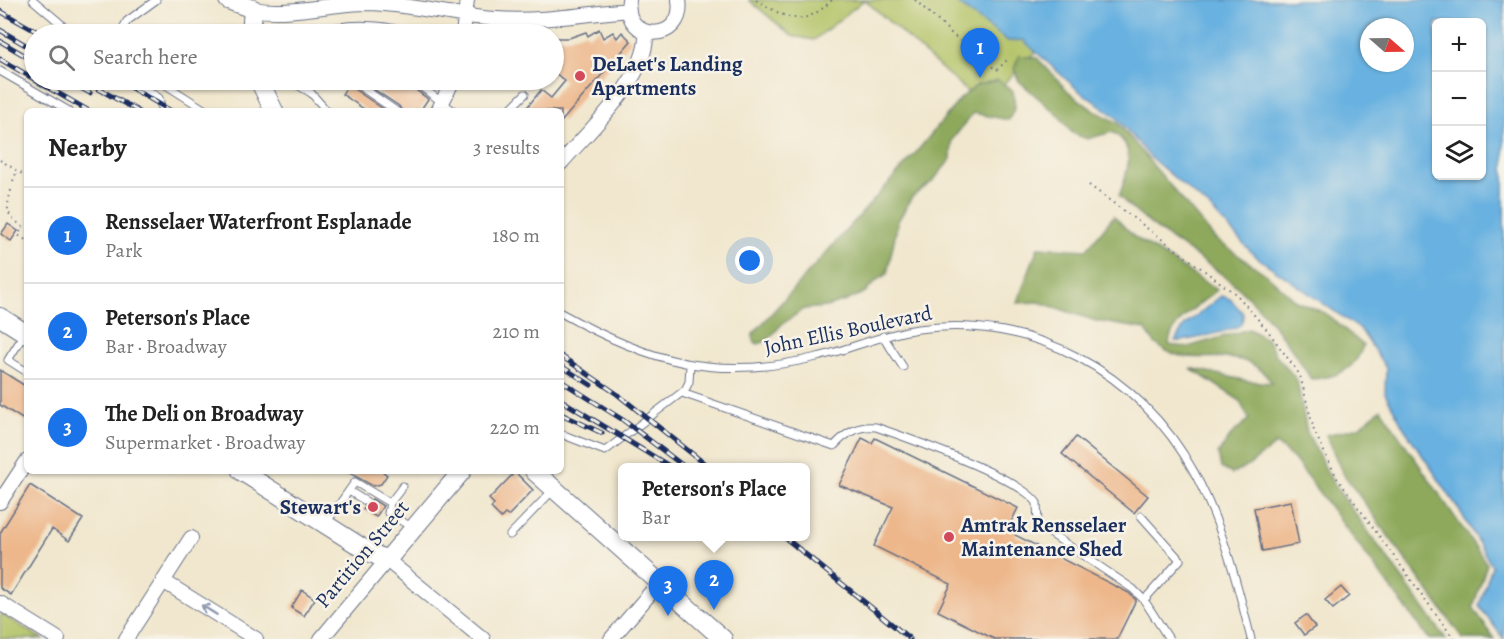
<!DOCTYPE html>
<html lang="en">
<head>
<meta charset="utf-8">
<style>
	:root { --surface:#fff; --page:#f6f6f6; --text:#222; --muted:#767676; --line:#e0e0e0; --accent:#1a73e8 }
	body { margin:0; font-family:Alegreya,serif; background:var(--page); color:var(--text) }
	.controls { position:absolute; right:18px; top:18px; display:grid; overflow:hidden; border-radius:9px; box-shadow:0 2px 4px #0004 }
	.controls button { width:54px; height:54px; display:grid; place-items:center; padding:0; border:0; border-bottom:2px solid var(--line); background:var(--surface); color:var(--text); font:30px sans-serif }
	.compass { position:absolute; left:1360px; top:18px; width:54px; height:54px; border-radius:50%; background:var(--surface); box-shadow:0 2px 4px #0004; rotate:110deg }
	.you { position:absolute; left:750px; top:261px; width:21px; height:21px; margin:-15px; border:4px solid #fff; border-radius:50%; background:#1a73e8; box-shadow:0 0 0 9px #1a73e833 }
	.badge { display:grid; place-items:center; width:39px; height:39px; border-radius:50%; background:var(--accent); color:#fff; font-size:20px; font-weight:700 }
	.pin { position:absolute; translate:-50% -50px; filter:drop-shadow(0 2px 3px #0008) }
	.pin::after { content:''; position:absolute; top:32px; width:21px; height:18px; background:inherit; clip-path:polygon(0 0,100% 0,50% 100%) }
	.popup { position:absolute; left:618px; top:463px; width:192px; height:78px; box-sizing:border-box; display:grid; place-content:center; border-radius:9px; background:var(--surface); filter:drop-shadow(0 2px 4px #0005); font-size:20px; white-space:nowrap; color:var(--muted) }
	.popup b { font-size:22px; color:var(--text) }
	.popup::after { content:''; position:absolute; left:50%; top:100%; margin-left:-12px; border:12px solid transparent; border-top-color:var(--surface) }
	.list { margin:0; padding:0; list-style:none }
	h2 { display:flex; justify-content:space-between; align-items:center; height:78px; margin:0; padding:0 24px; font-size:26px }
	h2 small { font-size:20px; font-weight:400; color:var(--muted) }
	.list li { display:grid; grid-template-columns:39px 1fr auto; gap:18px; align-items:center; box-sizing:border-box; height:96px; padding:0 24px; border-top:2px solid var(--line) }
	.list b { display:block; font-size:22px; white-space:nowrap }
	.list p { margin:0; font-size:20px; white-space:nowrap; color:var(--muted) }
	.list em { font-size:20px; font-style:normal; color:var(--muted) }
	.icon { flex:none; width:33px; height:33px; fill:none; stroke:currentColor; stroke-width:2; stroke-linecap:round; stroke-linejoin:round }
	.map { position:relative; flex:none; width:1504px; height:639px; overflow:hidden }
	.search { position:absolute; background:var(--surface); box-shadow:0 2px 4px #0004; left:24px; top:24px; width:540px; height:66px; display:flex; align-items:center; gap:15px; box-sizing:border-box; padding:0 21px; border-radius:33px; color:var(--muted); font-size:22px }
	.panel { position:absolute; background:var(--surface); box-shadow:0 2px 4px #0004; left:24px; top:108px; width:540px; height:366px; border-radius:9px }
	.map>svg:first-child { display:block }
</style>
</head>
<body>
<div class="map">
<svg width="1504" height="639" viewBox="0 0 1504 639">
	<rect width="100%" height="100%" fill="#f7f3e8"/>
	<filter id="ink" filterUnits="userSpaceOnUse"><feTurbulence type="fractalNoise" baseFrequency=".0167" numOctaves="2"/><feDisplacementMap in="SourceGraphic" scale="12" xChannelSelector="R" yChannelSelector="G"/><feConvolveMatrix kernelMatrix="1 2 1 2 8 2 1 2 1" color-interpolation-filters="sRGB"/></filter>
	<filter id="wash" filterUnits="userSpaceOnUse"><feTurbulence type="fractalNoise" baseFrequency=".008" numOctaves="4" result="noise"/><feDisplacementMap in="SourceGraphic" scale="24" xChannelSelector="R" yChannelSelector="G"/><feGaussianBlur stdDeviation="1.35" result="paint"/><feColorMatrix in="noise" values="0 0 0 0 0 0 0 0 0 0 0 0 0 0 0 0 0 1.4 0 .05"/><feComposite in="paint" operator="in"/></filter>
	<g filter="url(#wash)">
		<rect width="100%" height="100%" fill="#f1e7ce"/>
		<path fill="#b3c366" stroke="#677962" stroke-width="1.5" d="M749 0H864L814 40 792 36Z
			M865 0H953L1008 41 1023 40 1037 51 982 105Z
			M0 613 43 639H0Z"/>
		<path fill="#8ea95b" stroke="#546c5c" stroke-width="1.5" d="M1019 56 1037 58 1068 91 1093 110 1117 122 1215 239 1267 275 1296 301 1325 313 1363 345C1356 371 1335 378 1311 379 1289 343 1263 307 1229 280 1193 251 1152 231 1119 196 1127 175 1138 145 1112 132L1087 139 1072 133 1059 116 1019 81 1014 69Z
			M998 80 1013 91 1015 107 1009 120 973 113 952 140 951 159 932 182 912 197 898 221 887 274 877 280 866 292 846 301 826 307 804 309 781 325 767 341 758 344 753 341V334L914 155 961 98 977 85Z
			M1114 216 1133 236 1217 290C1200 304 1169 323 1169 345L1188 347 1249 329 1268 340 1276 355 1297 380 1307 432 1333 483 1446 639H1429L1294 459 1276 444 1248 466 1232 474 1221 468 1218 454 1232 434 1249 419 1239 400 1190 368 1248 381 1272 383C1241 336 1191 375 1156 344 1152 341 1149 334 1145 329L1096 321 1039 302 1017 303 1038 247 1086 250Z
			M1381 409 1487 564 1473 607 1494 639H1463L1342 472 1326 435 1359 427Z"/>
		<path fill="#68b1e0" stroke="#42709f" stroke-width="1.5" fill-rule="evenodd" d="M953 0H1504V639L1479 606 1492 566 1460 511 1404 428 1385 393 1386 368 1361 330 1254 255 1210 208 1151 158 1116 117 1078 90 1023 40 1008 41ZM1436 22H1482V176H1436ZM1369 27H1405V63H1369Z
			M1221 296 1230 299 1243 313C1243 318 1243 323 1239 326 1233 330 1180 343 1175 341L1185 325Z"/>
		<g id="blocks">
			<path fill="#edb78b" d="M599 29 603 38 613 32 617 38 622 32 631 41 561 122V111H524L541 90 551 98 565 81 554 72V38H569L586 32 588 36Z
				M360 80H406L409 85 428 99 420 111H402L399 106Z
				M348 85 386 111H367L342 94Z
				M8 224 18 231 11 241 1 234Z
				M0 370 27 387V422L0 405Z
				M1076 437 1148 496 1134 513 1062 454Z
				M862 438 872 443 875 438 1018 508 1009 526 1017 530 1015 535 1129 593 1136 600 1117 639H994L938 611 951 584 874 546 893 507 839 485Z
				M346 471H382L387 475 381 484 373 486Z
				M515 472 533 490 508 516 505 514 501 518 491 508 494 504 489 499Z
				M30 485 83 519 69 541 52 529 11 595 0 588V533Z
				M372 499 383 506 376 517 363 509 371 505Z
				M1291 501 1299 544 1262 551 1254 508Z
				M1341 587 1349 596 1333 609 1325 600Z
				M302 590 315 599 304 616 291 608Z
				M1306 615 1315 627 1304 635 1295 623Z"/>
		</g>
	</g>
	<g filter="url(#ink)">
		<use href="#blocks" fill-opacity="0" stroke="#666f85" stroke-width="1.5"/>
		<g fill="none" stroke-linecap="round" stroke-linejoin="round">
			<g stroke="#666f85" stroke-width="9">
				<path id="lane" d="M33 0 73 34
					M338 27 349 34
					M120 34 127 21 156 0
					M324 34C340 21 391 24 408 34
					M0 71 69 111
					M132 80 159 98 162 111
					M158 80 207 111
					M289 80 311 93 327 111
					M351 80 396 111
					M412 80 454 111
					M508 111 525 94
					M561 313C649 362 716 382 817 357 851 349 883 334 918 329 1030 313 1140 372 1194 472 1222 524 1237 582 1251 639
					M25 333 8 360 27 372
					M883 336 903 367
					M682 393 834 446C846 433 858 425 876 427 908 438 1021 478 1037 503L1038 525 1133 589 1144 600 1169 639
					M561 434 605 451 685 390 689 382 690 365
					M349 491 367 502
					M390 503 403 486
					M1141 516 1180 560 1144 600
					M326 523 355 482 390 503 388 513 413 528
					M510 535 554 489"/>
			</g>
			<g stroke="#666f85" stroke-width="16">
				<path id="street" d="M629 0C622 43 686 44 679 0
					M253 9C290 16 330 3 368 3 411 4 453 16 496 19 541 22 584 14 629 10
					M463 34 467 0
					M438 111 453 80
					M561 163C589 130 649 77 646 32
					M0 502 27 461
					M163 581 256 639
					M0 603 58 639
					M126 639 191 538
					M321 639 387 560 483 639
					M611 639 659 583"/>
			</g>
			<g stroke="#666f85" stroke-width="20">
				<path id="secondary" d="M228 0 253 9 251 34
					M259 80 274 111
					M0 317 27 334
					M241 471 369 552 387 560 462 471
					M534 471 723 639"/>
			</g>
			<path stroke="#666f85" stroke-width="2" stroke-dasharray="1.5 4.5" stroke-linecap="butt" d="M756 0C788 19 802 29 832 0
				M915 0 974 54 994 68 997 70 1007 60
				M0 160 27 177
				M13 181 17 171
				M1089 185 1237 295 1268 331 1300 375 1314 431 1337 478 1454 639
				M11 190C6 212 5 213 23 227L18 235 27 241"/>
			<use href="#lane" stroke="#fff" stroke-width="7"/>
			<use href="#street" stroke="#fff" stroke-width="14"/>
			<use href="#secondary" stroke="#fff" stroke-width="18"/>
			<g stroke="#1b2f5e" stroke-width="5">
				<path id="rail" d="M0 11 41 34
					M0 30 34 50
					M0 41 34 61
					M0 59 34 79
					M35 80 89 111
					M67 80 90 93
					M83 80 138 111
					M118 80 171 111
					M561 356 617 394 710 468
					M561 366 591 385
					M561 381 623 420 686 468
					M561 400 669 466
					M561 414 602 433
					M783 536 910 639"/>
			</g>
			<use href="#rail" stroke="#f7f3e8" stroke-width="3" stroke-dasharray="9" stroke-linecap="butt"/>
		</g>
		<defs><path id="oneway-shaft" d="M-6 0H5M1.5-3L5.5 0L1.5 3" fill="none" stroke-width="1.6" stroke-linecap="round" stroke-linejoin="round" transform="scale(1.5)"/></defs>
		<use stroke="#8d97ae" href="#oneway-shaft" transform="translate(209 610) rotate(-148)"/>
	</g>
	<g fill="#d1495b" stroke="#f7f3e8" stroke-width="2">
		<circle cx="580" cy="76" r="6"/>
		<circle cx="373" cy="507" r="6"/>
		<circle cx="949" cy="537" r="6"/>
	</g>
	<g text-anchor="middle" stroke-width="5" stroke-linejoin="round" paint-order="stroke">
		<g font-size="21" font-weight="bold" fill="#1b2f5e" stroke="#f7f3e8" text-anchor="start">
			<text x="592" y="71">DeLaet's Landing<tspan x="592" dy="24">Apartments</tspan></text>
			<text x="361" y="514" text-anchor="end">Stewart's</text>
			<text x="961" y="532">Amtrak Rensselaer<tspan x="961" dy="24">Maintenance Shed</tspan></text>
		</g>
		<g font-size="21" fill="#1b2f5e" stroke="#f7f3e8">
			<text transform="translate(848 330) rotate(-12)" y="7">John Ellis Boulevard</text>
			<text transform="translate(362 554) rotate(-50)" y="7">Partition Street</text>
		</g>
	</g>
</svg>
<div class="controls">
<button>+</button>
<button>−</button>
<button><svg class="icon" aria-label="layers" viewBox="0 0 24 24"><path d="M12 4l9 5-9 5-9-5zM3 14l9 5 9-5"/></svg></button>
</div>
<svg class="compass" viewBox="-18 -18 36 36"><path d="M0-13l5 13h-10z" fill="#e53935"/><path d="M0 13l5-13h-10z" fill="#767676"/></svg>
<div class="you"></div>
<div class="pin badge" style="left:980px;top:78px">1</div>
<div class="pin badge" style="left:714px;top:610px">2</div>
<div class="popup"><b>Peterson's Place</b>Bar</div>
<div class="pin badge" style="left:668px;top:616px">3</div>
<div class="search"><svg class="icon" aria-label="search" viewBox="0 0 24 24"><circle cx="10" cy="10" r="6"/><path d="M15 15l6 6"/></svg>Search here</div>
<section class="panel">
<h2>Nearby<small>3 results</small></h2>
<ul class="list">
<li><span class="badge">1</span><div><b>Rensselaer Waterfront Esplanade</b><p>Park</p></div><em>180 m</em></li>
<li><span class="badge">2</span><div><b>Peterson's Place</b><p>Bar · Broadway</p></div><em>210 m</em></li>
<li><span class="badge">3</span><div><b>The Deli on Broadway</b><p>Supermarket · Broadway</p></div><em>220 m</em></li>
</ul>
</section>
</div>
</body>
</html>
